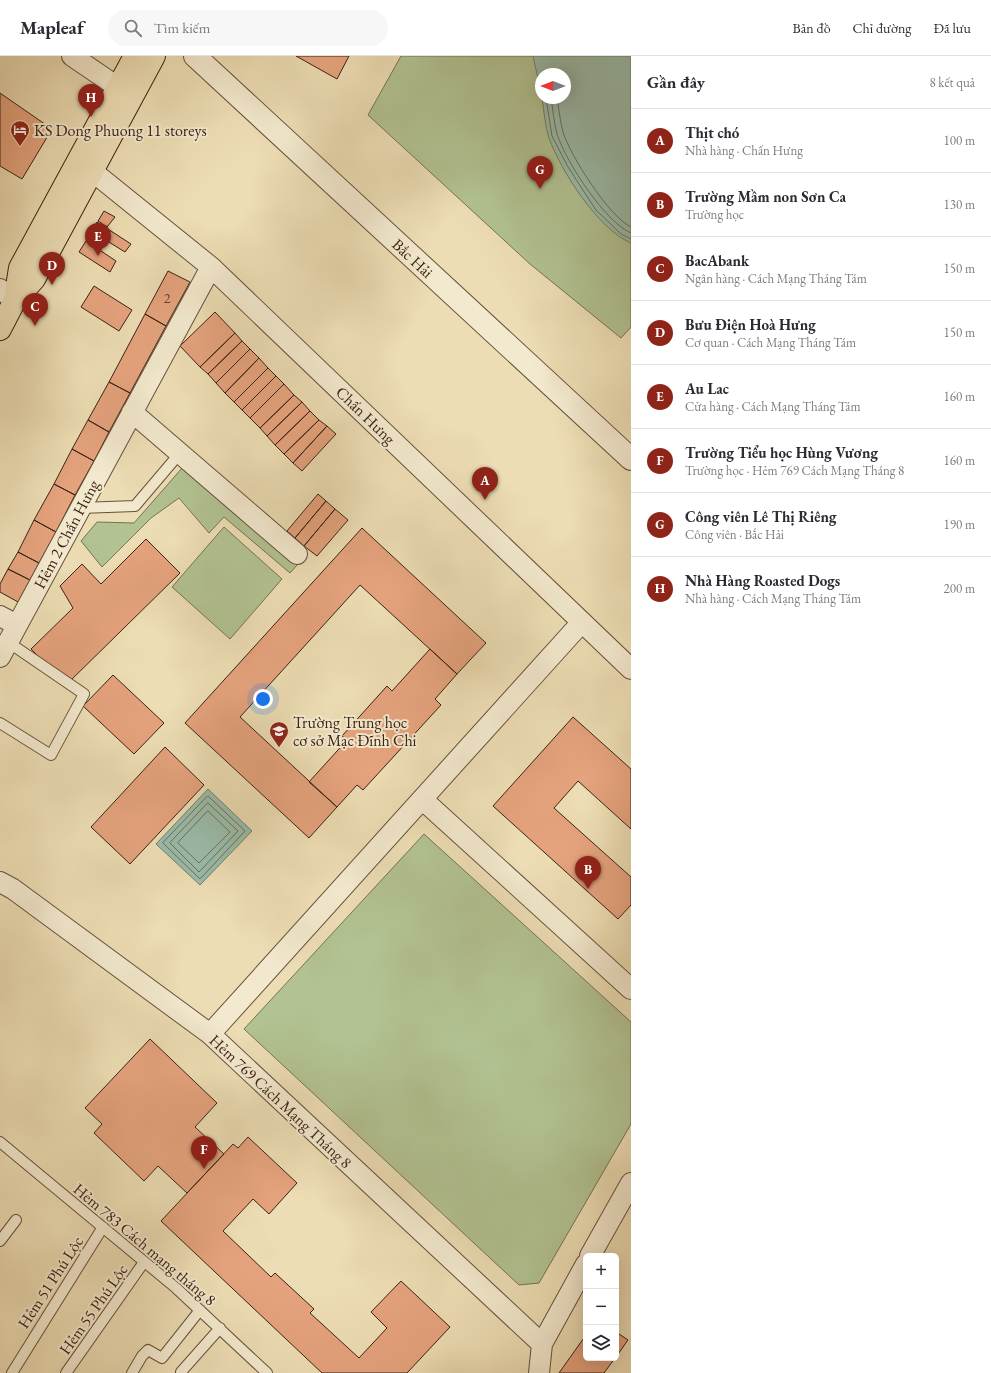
<!DOCTYPE html>
<html lang="vi">
<head>
<meta charset="utf-8">
<style>
	:root { --surface:#fff; --page:#f7f7f7; --text:#2b2b33; --muted:#7c7c81; --line:#e1e1e2; --accent:#8f2418 }
	body { margin:0; font-family:"EB Garamond",serif; background:var(--page); color:var(--text) }
	.controls { position:absolute; right:12px; bottom:12px; display:grid; overflow:hidden; border-radius:6px; box-shadow:0 4px 16px #0002 }
	.controls button { width:36px; height:36px; display:grid; place-items:center; padding:0; border:0; border-bottom:1px solid var(--line); background:var(--surface); color:var(--text); font:20px sans-serif }
	.compass { position:absolute; left:535px; top:12px; width:36px; height:36px; border-radius:50%; background:var(--surface); box-shadow:0 4px 16px #0002; rotate:270deg }
	.you { position:absolute; left:263px; top:643px; width:14px; height:14px; margin:-10px; border:3px solid #fff; border-radius:50%; background:#1a73e8; box-shadow:0 0 0 6px #1a73e833 }
	.badge { display:grid; place-items:center; width:26px; height:26px; border-radius:50%; background:var(--accent); color:#fff; font-size:13px; font-weight:700 }
	.pin { position:absolute; translate:-50% -33px; filter:drop-shadow(0 1px 2px #0008) }
	.pin::after { content:''; position:absolute; top:21px; width:14px; height:12px; background:inherit; clip-path:polygon(0 0,100% 0,50% 100%) }
	.list { margin:0; padding:0; list-style:none }
	h2 { display:flex; justify-content:space-between; align-items:center; height:52px; margin:0; padding:0 16px; font-size:17px }
	h2 small { font-size:13px; font-weight:400; color:var(--muted) }
	.list li { display:grid; grid-template-columns:26px 1fr auto; gap:12px; align-items:center; box-sizing:border-box; height:64px; padding:0 16px; border-top:1px solid var(--line) }
	.list b { display:block; font-size:15px; white-space:nowrap }
	.list p { margin:0; font-size:13px; white-space:nowrap; color:var(--muted) }
	.list em { font-size:13px; font-style:normal; color:var(--muted) }
	.icon { flex:none; width:22px; height:22px; fill:none; stroke:currentColor; stroke-width:2; stroke-linecap:round; stroke-linejoin:round }
	.map { position:relative; flex:none; width:631px; height:1317px; overflow:hidden }
	header { display:flex; align-items:center; gap:24px; box-sizing:border-box; height:56px; padding:0 20px; background:var(--surface); border-bottom:1px solid var(--line) }
	header strong { font-size:19px }
	nav { display:flex; gap:22px; margin-inline-start:auto; font-size:14px }
	.search { width:280px; height:36px; background:var(--page); display:flex; align-items:center; gap:10px; box-sizing:border-box; padding:0 14px; border-radius:22px; color:var(--muted); font-size:15px }
	main { display:flex }
	aside { flex:1; background:var(--surface) }
	.map>svg:first-child { display:block }
</style>
</head>
<body>
<header>
<strong>Mapleaf</strong>
<div class="search"><svg class="icon" aria-label="search" viewBox="0 0 24 24"><circle cx="10" cy="10" r="6"/><path d="M15 15l6 6"/></svg>Tìm kiếm</div>
<nav><a>Bản đồ</a><a>Chỉ đường</a><a>Đã lưu</a></nav>
</header>
<main>
<div class="map">
<svg width="631" height="1317" viewBox="0 0 631 1317">
	<rect width="100%" height="100%" fill="#edddb4"/>
	<filter id="stains"><feTurbulence type="fractalNoise" baseFrequency=".005" numOctaves="4"/><feColorMatrix values="0 0 0 0 .2 0 0 0 0 .09 0 0 0 0 .02 0 0 0 .5 -.17"/></filter>
	<radialGradient id="worn" r=".72"><stop offset=".6" stop-color="#630" stop-opacity="0"/><stop offset="1" stop-color="#630" stop-opacity=".3"/></radialGradient>
	<path fill="#b2c292" stroke="#767254" fill-rule="evenodd" d="M401 0H631V271L621 282 530 208 368 59ZM541 18H565V42H541Z
		M183 411 298 508 290 517 224 461 209 477 179 442 151 462 102 511 81 485 97 466 134 467Z
		M224 471 282 523 230 583 172 531Z
		M424 778 631 966V1068L539 1227 519 1229 244 973Z"/>
	<path fill="#9abcaa" stroke="#747e6e" d="M533 0H631V187C598 173 561 115 549 82 545 70 544 55 542 42H565V18H541V36Z
		M208 733 252 775 200 829 156 788Z"/>
	<g fill="none" stroke-linecap="round" stroke-linejoin="round">
		<path stroke="#6a6f60" stroke-width="1" d="M546 42 552 80 568 111 596 154 621 178 631 183
			M551 42C553 54 554 67 557 78 566 106 605 166 631 177
			M557 42C559 53 560 65 563 76 570 99 609 161 631 171
			M208 740 245 775 200 823 163 787Z
			M208 747 238 775 199 816 170 787Z
			M208 755 230 776 199 807 178 787Z"/>
	</g>
	<path fill="#e5a37d" stroke="#3a2215" d="M296 0H349L337 23Z
		M0 37 52 73 22 123 0 110Z
		M104 155 115 161 107 171 98 165Z
		M97 166 131 188 125 196 91 175Z
		M86 185 116 205 110 216 79 196Z
		M168 215 190 226 166 270 145 258Z
		M94 230 132 254 119 275 81 251Z
		M215 256 235 277 200 311 180 290Z
		M145 258 166 270 130 337 109 326Z
		M235 277 242 285 208 318 200 311Z
		M242 285 250 293 216 327 208 318Z
		M250 293 259 302 225 337 216 327Z
		M259 302 268 312 234 346 225 337Z
		M268 312 276 320 242 354 234 346Z
		M276 320 284 328 250 362 242 354Z
		M109 326 130 337 109 376 88 364Z
		M284 328 294 339 260 372 250 362Z
		M294 339 302 346 267 380 260 372Z
		M302 346 310 355 275 389 267 380Z
		M310 355 319 364 284 398 275 389Z
		M88 364 109 376 94 405 72 393Z
		M319 364 327 370 293 407 284 398Z
		M327 370 336 378 302 415 293 407Z
		M72 393 94 405 75 439 54 428Z
		M54 428 75 439 56 476 34 464Z
		M318 438 326 445 295 482 287 475Z
		M326 445 335 453 304 490 295 482Z
		M335 453 348 464 317 500 304 490Z
		M34 464 56 476 39 507 18 496Z
		M362 472 486 587 457 618 360 529 240 661 337 751 309 782 185 667Z
		M146 483 180 517 66 629 31 593 73 552 60 530 82 508 101 528Z
		M18 496 39 507 30 524 8 513Z
		M8 513 30 524 18 546 0 536V528Z
		M430 593 457 618 435 643 441 649 363 734 357 729 337 751 309 726 347 684 342 680 387 630 392 635Z
		M113 619 164 667 134 698 83 650Z
		M573 661 631 713V773L578 725 554 752 631 821V849L618 863 493 750Z
		M165 691 204 729 130 808 91 771Z
		M150 983 217 1047 195 1071 224 1098 187 1137 158 1110 144 1125 94 1077 102 1068 85 1052Z
		M248 1081 297 1127 269 1158 253 1143 223 1175 271 1221 275 1217 314 1253 310 1257 359 1302 387 1272 371 1256 401 1225 450 1271 407 1317H322L161 1165 233 1088 238 1092Z
		M616 1276 628 1284 616 1301Z
		M586 1279V1302H615L604 1317H559Z"/>
	<g fill="none" stroke-linecap="round" stroke-linejoin="round">
		<g stroke="#67513d" stroke-width="12">
			<path id="service" d="M80 452 135 450 180 397
				M0 667 51 699 84 638 8 586
				M0 1086 176 1232 267 1317
				M0 1185 16 1164
				M12 1317 103 1171
				M66 1317 144 1206
				M132 1317 142 1300 148 1294 162 1302 200 1254
				M182 1317 181 1316 220 1272"/>
		</g>
		<g stroke="#67513d" stroke-width="22">
			<path id="minor" d="M72 0 119 32
				M92 115 211 211 631 613
				M0 233 15 244
				M132 356 297 498
				M0 560 17 569
				M0 601 211 211
				M422 743 631 933
				M0 826 13 833 210 978 542 1288
				M210 978 582 566
				M590 1200 631 1127
				M539 1317 542 1288 586 1208"/>
		</g>
		<g stroke="#67513d" stroke-width="24">
			<path id="tertiary" d="M195 0 631 403"/>
		</g>
		<g stroke="#3a2215" stroke-width="24">
			<path id="primary" d="M15 244 20 212 135 0
				M0 273 15 244 34 223 154 0"/>
		</g>
		<use href="#service" stroke="#f3e9ce" stroke-width="10"/>
		<use href="#minor" stroke="#f3e9ce" stroke-width="20"/>
		<use href="#tertiary" stroke="#f3e9ce" stroke-width="22"/>
		<use href="#primary" stroke="#edddb4" stroke-width="22"/>
	</g>
	<defs>
		<g id="hotel-pin" transform="scale(1)"><path d="M0 17L-7.5 6A9.5 9.5 0 1 1 7.5 6Z" fill="#8f2418" stroke="#f3e9ce"/><path d="M-6-4.5h1.5V1H6V5H4.5V3h-9V5H-6ZM-4 0a1.8 1.8 0 1 1 3.6 0ZM.5 0V-2.5h3Q6-2.5 6 0Z" fill="#fff"/></g>
		<g id="school-pin" transform="scale(1)"><path d="M0 17L-7.5 6A9.5 9.5 0 1 1 7.5 6Z" fill="#8f2418" stroke="#f3e9ce"/><path d="M0-5L7-2L0 1L-7-2ZM-4 1L0 2.5L4 1V4Q0 6-4 4Z" fill="#fff"/></g>
	</defs>
	<g fill-rule="evenodd">
		<use href="#hotel-pin" x="20" y="74"/>
		<use href="#school-pin" x="279" y="675"/>
	</g>
	<g text-anchor="middle" stroke-width="4" stroke-linejoin="round" paint-order="stroke">
		<g font-size="14" fill="#65422f">
			<text x="167" y="247">2</text>
		</g>
		<g font-size="16" fill="#3a2215" stroke="#f3e9ce" text-anchor="start">
			<text x="34" y="80">KS Dong Phuong 11 storeys</text>
			<text x="293" y="672">Trường Trung học<tspan x="293" dy="18">cơ sở Mạc Đĩnh Chi</tspan></text>
		</g>
		<g font-size="16" fill="#3a2215" stroke="#f3e9ce">
			<text transform="translate(413 202) rotate(43)" y="6">Bắc Hải</text>
			<text transform="translate(366 359) rotate(44)" y="6">Chấn Hưng</text>
			<text transform="translate(66 478) rotate(-62)" y="6">Hẻm 2 Chấn Hưng</text>
			<text transform="translate(281 1045) rotate(43)" y="6">Hẻm 769 Cách Mạng Tháng 8</text>
			<text transform="translate(145 1188) rotate(40)" y="6">Hẻm 783 Cách mạng tháng 8</text>
			<text transform="translate(50 1226) rotate(-57)" y="6">Hẻm 51 Phú Lộc</text>
			<text transform="translate(93 1253) rotate(-55)" y="6">Hẻm 55 Phú Lộc</text>
		</g>
	</g>
	<rect width="100%" height="100%" filter="url(#stains)"/>
	<rect width="100%" height="100%" fill="url(#worn)"/>
</svg>
<div class="controls">
<button>+</button>
<button>−</button>
<button><svg class="icon" aria-label="layers" viewBox="0 0 24 24"><path d="M12 4l9 5-9 5-9-5zM3 14l9 5 9-5"/></svg></button>
</div>
<svg class="compass" viewBox="-18 -18 36 36"><path d="M0-13l5 13h-10z" fill="#e53935"/><path d="M0 13l5-13h-10z" fill="#7c7c81"/></svg>
<div class="you"></div>
<div class="pin badge" style="left:485px;top:444px">A</div>
<div class="pin badge" style="left:588px;top:833px">B</div>
<div class="pin badge" style="left:35px;top:270px">C</div>
<div class="pin badge" style="left:52px;top:229px">D</div>
<div class="pin badge" style="left:98px;top:200px">E</div>
<div class="pin badge" style="left:204px;top:1113px">F</div>
<div class="pin badge" style="left:540px;top:133px">G</div>
<div class="pin badge" style="left:91px;top:61px">H</div>
</div>
<aside>
<h2>Gần đây<small>8 kết quả</small></h2>
<ul class="list">
<li><span class="badge">A</span><div><b>Thịt chó</b><p>Nhà hàng · Chấn Hưng</p></div><em>100 m</em></li>
<li><span class="badge">B</span><div><b>Trường Mầm non Sơn Ca</b><p>Trường học</p></div><em>130 m</em></li>
<li><span class="badge">C</span><div><b>BacAbank</b><p>Ngân hàng · Cách Mạng Tháng Tám</p></div><em>150 m</em></li>
<li><span class="badge">D</span><div><b>Bưu Điện Hoà Hưng</b><p>Cơ quan · Cách Mạng Tháng Tám</p></div><em>150 m</em></li>
<li><span class="badge">E</span><div><b>Au Lac</b><p>Cửa hàng · Cách Mạng Tháng Tám</p></div><em>160 m</em></li>
<li><span class="badge">F</span><div><b>Trường Tiểu học Hùng Vương</b><p>Trường học · Hẻm 769 Cách Mạng Tháng 8</p></div><em>160 m</em></li>
<li><span class="badge">G</span><div><b>Công viên Lê Thị Riêng</b><p>Công viên · Bắc Hải</p></div><em>190 m</em></li>
<li><span class="badge">H</span><div><b>Nhà Hàng Roasted Dogs</b><p>Nhà hàng · Cách Mạng Tháng Tám</p></div><em>200 m</em></li>
</ul>
</aside>
</main>
</body>
</html>
